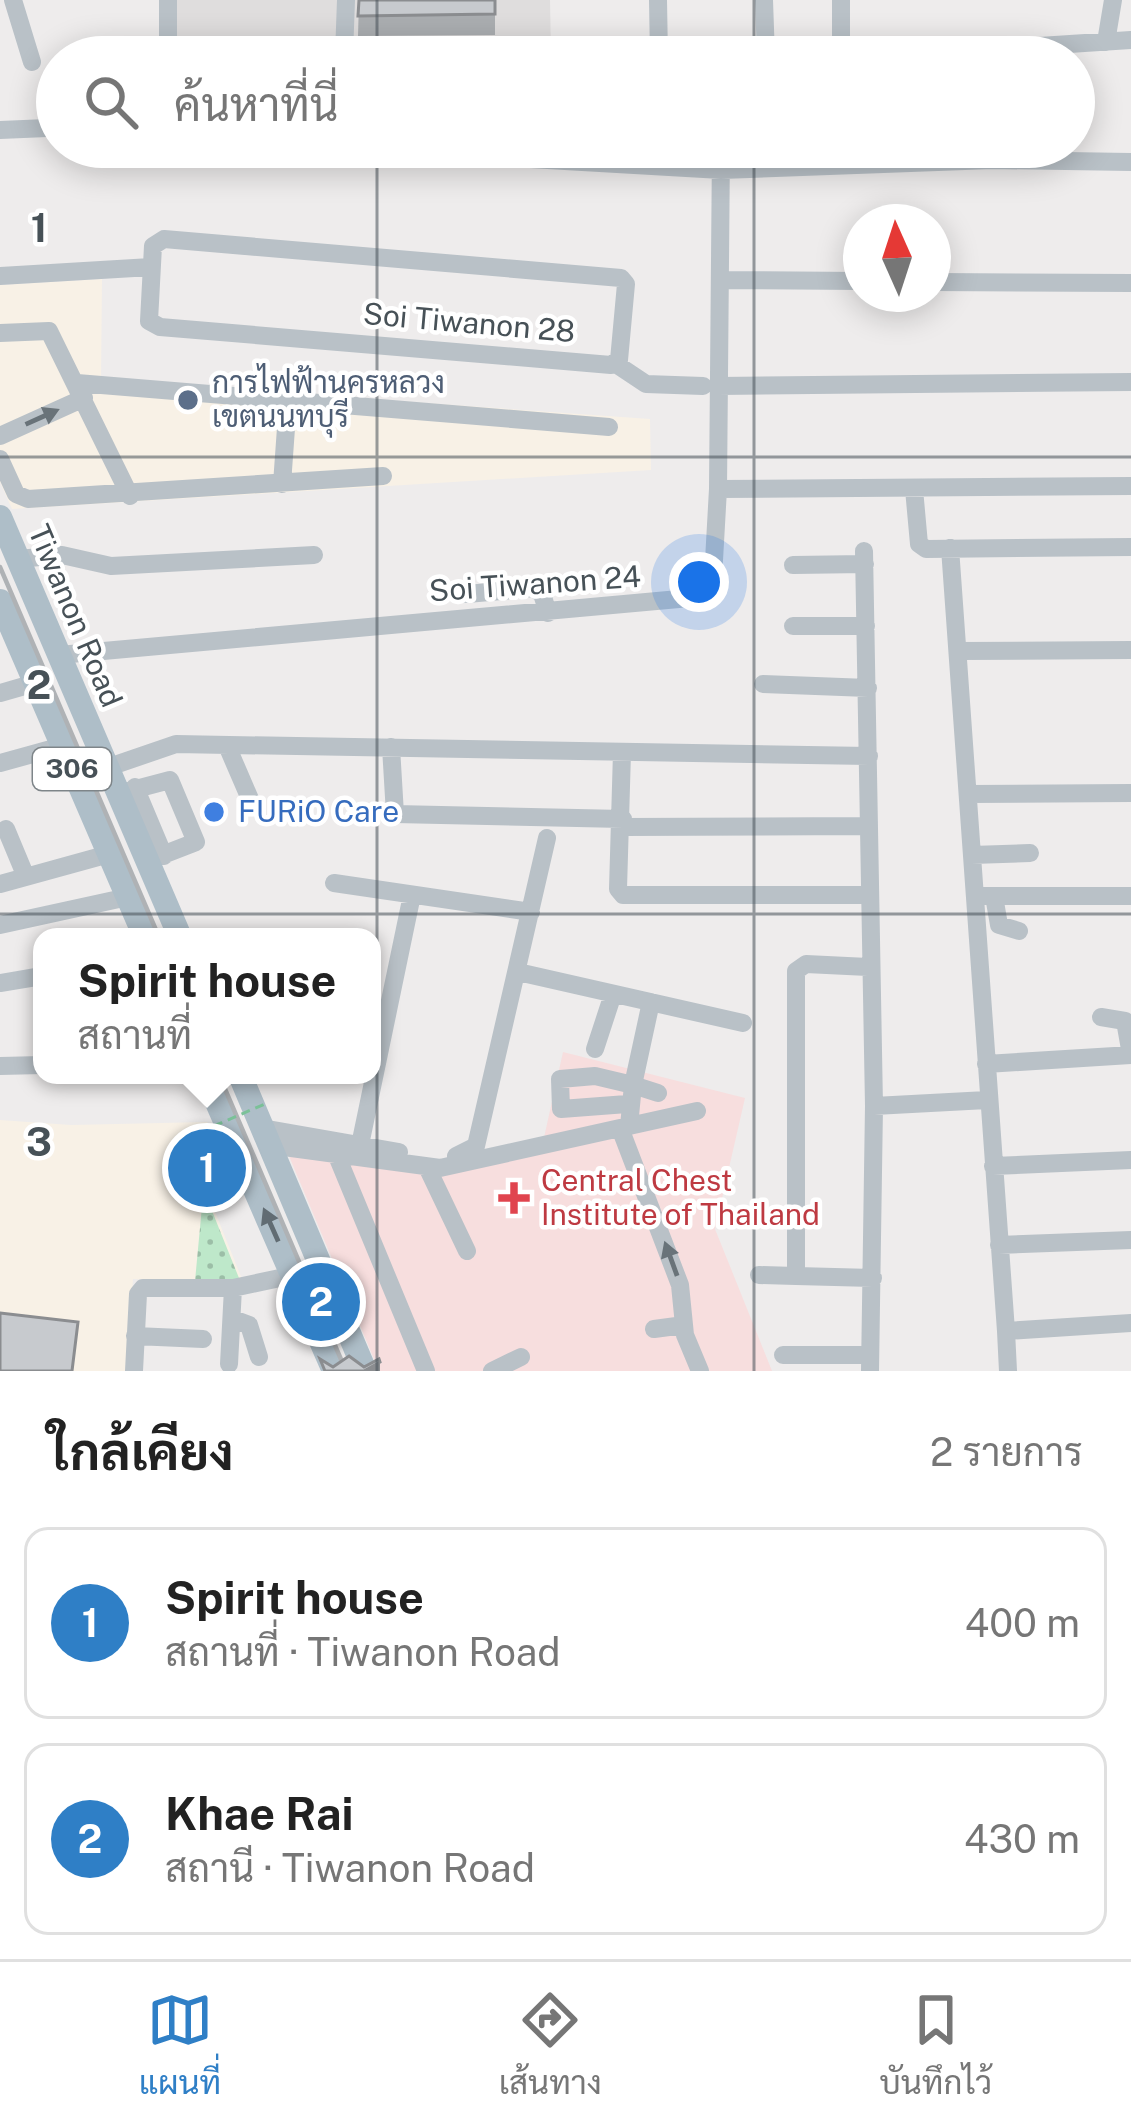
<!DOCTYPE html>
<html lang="th">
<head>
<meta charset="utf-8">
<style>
	:root { --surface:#fff; --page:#f6f6f6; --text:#222; --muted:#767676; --line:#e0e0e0; --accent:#2f7fc6 }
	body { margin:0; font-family:"Public Sans",Sarabun,sans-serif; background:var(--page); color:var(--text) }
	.compass { position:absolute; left:843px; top:204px; width:108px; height:108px; border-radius:50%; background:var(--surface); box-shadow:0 6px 30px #0003; rotate:357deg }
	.you { position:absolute; left:699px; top:582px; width:42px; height:42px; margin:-30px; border:9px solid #fff; border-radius:50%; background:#1a73e8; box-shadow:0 0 0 18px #1a73e833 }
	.badge { display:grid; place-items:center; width:78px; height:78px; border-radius:50%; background:var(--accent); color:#fff; font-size:39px; font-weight:700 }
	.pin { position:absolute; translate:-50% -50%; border:6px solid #fff; box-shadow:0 3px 12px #0006 }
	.popup { position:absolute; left:33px; top:928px; width:348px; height:156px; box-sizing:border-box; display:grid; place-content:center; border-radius:24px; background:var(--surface); filter:drop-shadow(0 3px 9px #0005); font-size:39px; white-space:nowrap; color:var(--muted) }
	.popup b { font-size:45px; color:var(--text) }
	.popup::after { content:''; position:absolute; left:50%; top:100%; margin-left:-24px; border:24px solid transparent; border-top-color:var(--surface) }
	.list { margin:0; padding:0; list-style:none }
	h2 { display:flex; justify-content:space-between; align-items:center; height:156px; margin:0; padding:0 48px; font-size:51px }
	h2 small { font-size:39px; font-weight:400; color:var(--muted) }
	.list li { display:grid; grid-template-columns:78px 1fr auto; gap:36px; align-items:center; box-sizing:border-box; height:192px; margin:0 24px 24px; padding:0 24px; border:3px solid var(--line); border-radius:24px }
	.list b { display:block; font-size:45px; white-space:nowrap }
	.list p { margin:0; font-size:39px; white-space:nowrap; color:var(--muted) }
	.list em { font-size:39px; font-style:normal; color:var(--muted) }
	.icon { flex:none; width:66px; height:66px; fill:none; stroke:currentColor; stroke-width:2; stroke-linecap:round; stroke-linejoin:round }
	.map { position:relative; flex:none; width:1131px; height:1371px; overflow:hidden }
	.search { position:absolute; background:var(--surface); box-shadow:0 6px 30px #0003; left:36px; right:36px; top:36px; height:132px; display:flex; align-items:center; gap:30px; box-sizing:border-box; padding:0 42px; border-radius:66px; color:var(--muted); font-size:45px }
	.sheet { height:588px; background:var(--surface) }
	nav { display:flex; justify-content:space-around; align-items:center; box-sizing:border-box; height:168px; border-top:3px solid var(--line); background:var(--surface); font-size:33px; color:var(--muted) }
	nav a { display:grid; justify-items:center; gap:6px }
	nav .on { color:var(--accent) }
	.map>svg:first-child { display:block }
</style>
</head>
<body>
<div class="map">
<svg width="1131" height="1371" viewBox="0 0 1131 1371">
	<defs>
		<pattern id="green-dots" width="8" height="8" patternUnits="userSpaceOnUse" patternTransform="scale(3)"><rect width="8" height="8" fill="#bee8ca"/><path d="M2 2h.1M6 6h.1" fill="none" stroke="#9cbea7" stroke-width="1.8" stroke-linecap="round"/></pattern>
	</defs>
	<rect width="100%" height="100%" fill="#eeecec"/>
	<path fill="#f8f1e6" d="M102 279 101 380 650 419 651 470 12 509 0 482V285Z
		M0 1120 71 1125 207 1122 247 1187 211 1202 244 1284 133 1279 127 1371H0Z"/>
	<path fill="#dfdddd" d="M163 0H550L551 55 159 57Z"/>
	<path fill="#f7dede" d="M563 1052 745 1098 715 1229 772 1371H379L284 1144 440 1166 543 1142Z"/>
	<path fill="url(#green-dots)" d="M231 1174 237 1187 208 1201 241 1283 195 1281 204 1185Z"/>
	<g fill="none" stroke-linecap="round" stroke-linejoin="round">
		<path stroke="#b9c1c7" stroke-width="18" d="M13 0 32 62
			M168 0V50L182 57
			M658 0 659 57
			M764 0 766 57
			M1106 42 1113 0
			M227 57 344 55 346 0
			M841 57V0
			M871 57 1131 40
			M0 130 47 128
			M321 147 721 170 992 160 1131 162
			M164 239 621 278 626 284 619 360 611 365 160 327 149 321 153 246Z
			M0 276 151 267
			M720 280 861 281
			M933 282 1131 283
			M0 333 49 331 130 496
			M616 364 646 384 703 386
			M77 383 609 427
			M718 386 1131 382
			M0 436 84 398
			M0 459 16 494 28 499 383 476
			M282 484 288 400
			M718 489 1131 486
			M914 489 919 544 926 549 1131 547
			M950 548 1006 1331 1131 1323
			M864 551 874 1106 870 1371
			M18 559 62 555 111 566 314 555
			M793 565 865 564
			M467 594 533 588 542 594 548 613
			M793 626H866
			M960 651 1131 650
			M59 655 712 596 718 489 721 147
			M763 684 868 688
			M0 693 35 683
			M391 747 395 814 623 819
			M228 748 253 806
			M622 752 618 889 623 895H867
			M0 763 62 746
			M106 768 176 744 869 756
			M135 787 164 856
			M117 794 170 780 196 842 147 861
			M968 794 1131 793
			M623 827 867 826
			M6 829 26 877
			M972 855 1030 853
			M334 883 531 912
			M0 884 109 854
			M975 896H1131
			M994 896 999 925 1019 931
			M0 925 128 897
			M868 967 806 964 796 971V1276L873 1278
			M518 972 743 1023
			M0 983 42 976
			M651 1002 633 1085 658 1093
			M1101 1017 1125 1021 1131 1055
			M595 1049 613 994
			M986 1064 1131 1055
			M0 1066 42 1065
			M627 1104 561 1109 560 1079 595 1076 633 1085 629 1126
			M874 1106 987 1100
			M262 1128 399 1152
			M620 1128 697 1111
			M269 1145 440 1168 620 1128 680 1285 685 1335 700 1371
			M360 1145 412 895
			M337 1156 426 1371
			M456 1156 476 1146 547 838
			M993 1166 1131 1160
			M427 1167 467 1251
			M999 1245 1131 1240
			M759 1275 796 1276
			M233 1319 249 1325 259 1357
			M654 1329 684 1325
			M1006 1331 1008 1371
			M135 1336 203 1339
			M783 1355H870
			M229 1364 233 1288
			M134 1371 138 1294 143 1288H233L294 1275
			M492 1371 521 1357"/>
		<path stroke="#aebec8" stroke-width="24" d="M0 517 180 937
			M0 601 145 937
			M205 1075 334 1371
			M240 1075 365 1371"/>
		<path stroke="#afb2b5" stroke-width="4.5" d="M0 567 159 937
			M219 1075 346 1371"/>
		<path stroke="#7bc198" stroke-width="3" stroke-dasharray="9 6" stroke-linecap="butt" d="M214 1126 267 1103"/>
	</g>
	<path fill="#abaeb1" d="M359 0H495V35L358 36Z"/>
	<path fill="#8b8d90" d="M380 1362V1371H364Z"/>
	<path fill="#c7cace" stroke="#8b8d90" stroke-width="3" d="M359 0H495V14L358 16Z
		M0 1313 78 1322 72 1371H0Z
		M349 1356 364 1367 379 1359 380 1362 364 1371H325L320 1359 333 1367Z"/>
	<defs><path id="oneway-solid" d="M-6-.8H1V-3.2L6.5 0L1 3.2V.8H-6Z" transform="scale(3)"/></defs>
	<g fill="#697379">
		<use href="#oneway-solid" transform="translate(42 417) rotate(-24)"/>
		<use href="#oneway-solid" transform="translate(671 1259) rotate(-110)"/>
	</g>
	<use fill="#616c73" href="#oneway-solid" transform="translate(271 1225) rotate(-114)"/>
	<path fill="none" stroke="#475157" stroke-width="3" stroke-opacity="0.55" d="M377 0V57M754 0V57M377 147V1371M754 147V1371M0 457H1131M0 914H1131"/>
	<circle fill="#5c6f8a" stroke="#fff" stroke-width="4.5" cx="188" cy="400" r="12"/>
	<circle fill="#3f7fe0" stroke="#fff" stroke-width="4.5" cx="214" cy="812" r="12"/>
	<path fill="#e0444e" stroke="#fff" stroke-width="4.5" d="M508 1180h12v12h12v12h-12v12h-12v-12h-12v-12h12z"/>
	<g text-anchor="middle" stroke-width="9" stroke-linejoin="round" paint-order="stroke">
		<rect fill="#fff" stroke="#7e8589" stroke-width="3" x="33" y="748" width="78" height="42" rx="9"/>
		<g font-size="27" font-weight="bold" fill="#475157">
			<text x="72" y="778">306</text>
		</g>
		<g font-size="30" fill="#475157" stroke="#fff">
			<text transform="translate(469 323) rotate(5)" y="10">Soi Tiwanon 28</text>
			<text transform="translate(535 584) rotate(-4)" y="10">Soi Tiwanon 24</text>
			<text transform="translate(75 616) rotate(67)" y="10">Tiwanon Road</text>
		</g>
		<g font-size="30" fill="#4e5e75" stroke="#fff" text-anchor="start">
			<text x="212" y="393">การไฟฟ้านครหลวง<tspan x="212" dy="34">เขตนนทบุรี</tspan></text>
		</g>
		<g font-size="30" fill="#366cbe" stroke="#fff" text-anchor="start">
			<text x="238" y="822">FURiO Care</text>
		</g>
		<g font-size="30" fill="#be3a42" stroke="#fff" text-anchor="start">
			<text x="541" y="1191">Central Chest<tspan x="541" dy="34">Institute of Thailand</tspan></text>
		</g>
	</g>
	<g font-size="39" text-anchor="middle" font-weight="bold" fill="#475157" stroke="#fff" stroke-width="9" stroke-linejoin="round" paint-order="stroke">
		<text x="39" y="242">1</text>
		<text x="39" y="699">2</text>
		<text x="39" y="1156">3</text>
	</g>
</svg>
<svg class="compass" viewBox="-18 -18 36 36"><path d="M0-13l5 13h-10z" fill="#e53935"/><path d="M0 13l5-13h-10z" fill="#767676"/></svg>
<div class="you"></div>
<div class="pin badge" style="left:207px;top:1168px">1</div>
<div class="popup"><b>Spirit house</b>สถานที่</div>
<div class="pin badge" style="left:321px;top:1302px">2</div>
<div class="search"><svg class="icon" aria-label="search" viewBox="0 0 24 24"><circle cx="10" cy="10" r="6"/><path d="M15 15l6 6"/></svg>ค้นหาที่นี่</div>
</div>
<section class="sheet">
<h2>ใกล้เคียง<small>2 รายการ</small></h2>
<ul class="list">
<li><span class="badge">1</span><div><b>Spirit house</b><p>สถานที่ · Tiwanon Road</p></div><em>400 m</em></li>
<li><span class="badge">2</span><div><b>Khae Rai</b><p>สถานี · Tiwanon Road</p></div><em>430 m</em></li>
</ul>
</section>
<nav>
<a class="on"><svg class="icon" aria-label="map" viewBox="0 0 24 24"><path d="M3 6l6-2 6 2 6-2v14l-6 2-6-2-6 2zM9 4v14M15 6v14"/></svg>แผนที่</a>
<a><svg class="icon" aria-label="directions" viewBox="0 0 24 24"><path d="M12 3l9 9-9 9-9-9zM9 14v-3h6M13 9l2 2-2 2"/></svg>เส้นทาง</a>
<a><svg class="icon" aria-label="saved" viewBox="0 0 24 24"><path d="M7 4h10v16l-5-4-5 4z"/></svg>บันทึกไว้</a>
</nav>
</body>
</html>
